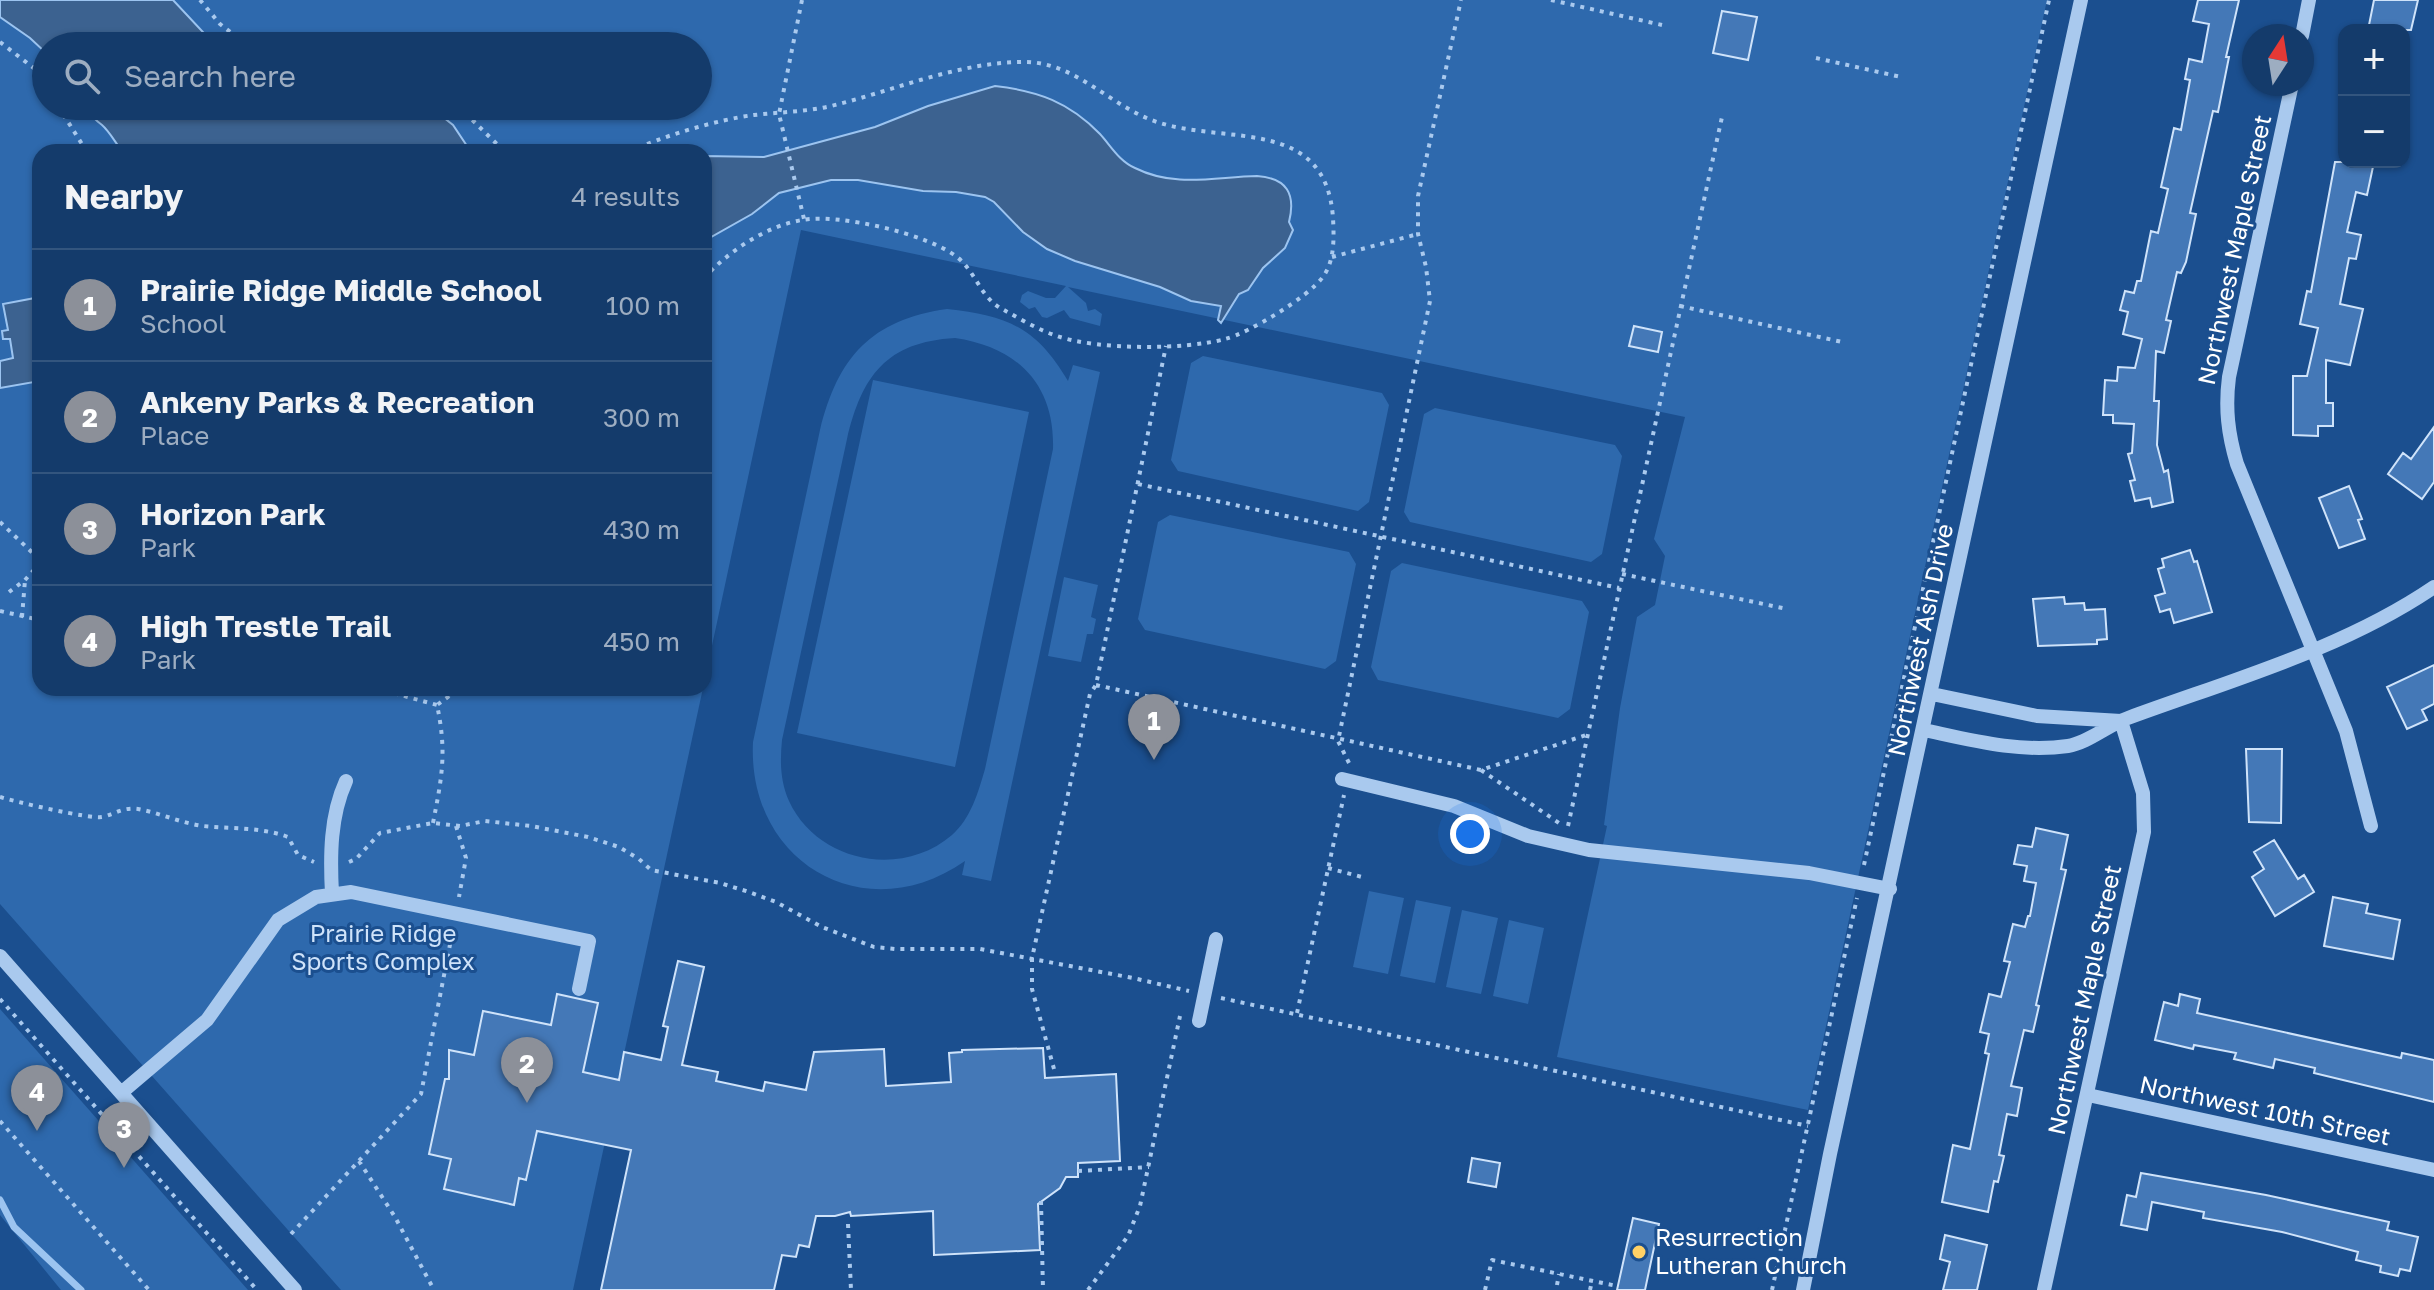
<!DOCTYPE html>
<html lang="en">
<head>
<meta charset="utf-8">
<style>
	:root { --surface:#143b6b; --page:#1d4271; --text:#f1f3f6; --muted:#9dadc1; --line:#33557e; --accent:#8c9099 }
	body { margin:0; font-family:"Golos Text",sans-serif; background:var(--page); color:var(--text) }
	.controls { position:absolute; right:24px; top:24px; display:grid; overflow:hidden; border-radius:16px; box-shadow:0 2px 6px #0004 }
	.controls button { width:72px; height:72px; display:grid; place-items:center; padding:0; border:0; border-bottom:2px solid var(--line); background:var(--surface); color:var(--text); font:40px sans-serif }
	.compass { position:absolute; left:2242px; top:24px; width:72px; height:72px; border-radius:50%; background:var(--surface); box-shadow:0 2px 6px #0004; rotate:12deg }
	.you { position:absolute; left:1470px; top:834px; width:28px; height:28px; margin:-20px; border:6px solid #fff; border-radius:50%; background:#1a73e8; box-shadow:0 0 0 12px #1a73e833 }
	.badge { display:grid; place-items:center; width:52px; height:52px; border-radius:50%; background:var(--accent); color:#fff; font-size:26px; font-weight:700 }
	.pin { position:absolute; translate:-50% -66px; filter:drop-shadow(0 2px 4px #0008) }
	.pin::after { content:''; position:absolute; top:42px; width:28px; height:24px; background:inherit; clip-path:polygon(0 0,100% 0,50% 100%) }
	.list { margin:0; padding:0; list-style:none }
	h2 { display:flex; justify-content:space-between; align-items:center; height:104px; margin:0; padding:0 32px; font-size:34px }
	h2 small { font-size:26px; font-weight:400; color:var(--muted) }
	.list li { display:grid; grid-template-columns:52px 1fr auto; gap:24px; align-items:center; box-sizing:border-box; height:112px; padding:0 32px; border-top:2px solid var(--line) }
	.list b { display:block; font-size:30px; white-space:nowrap }
	.list p { margin:0; font-size:26px; white-space:nowrap; color:var(--muted) }
	.list em { font-size:26px; font-style:normal; color:var(--muted) }
	.icon { flex:none; width:44px; height:44px; fill:none; stroke:currentColor; stroke-width:2; stroke-linecap:round; stroke-linejoin:round }
	.map { position:relative; flex:none; width:2434px; height:1290px; overflow:hidden }
	.search { position:absolute; background:var(--surface); box-shadow:0 2px 6px #0004; left:32px; top:32px; width:680px; height:88px; display:flex; align-items:center; gap:20px; box-sizing:border-box; padding:0 28px; border-radius:44px; color:var(--muted); font-size:30px }
	.panel { position:absolute; background:var(--surface); box-shadow:0 2px 6px #0004; left:32px; top:144px; width:680px; height:552px; border-radius:24px }
	.map>svg:first-child { display:block }
</style>
</head>
<body>
<div class="map">
<svg width="2434" height="1290" viewBox="0 0 2434 1290">
	<rect width="100%" height="100%" fill="#1b4f8f"/>
	<path fill="#2e69ad" fill-rule="evenodd" d="M0 0H2047L1808 1110 1557 1057 1607 826 1604 825 1620 708 1637 617 1655 605 1665 556 1654 539 1685 417 1068 287 1086 303 1088 311 1095 309 1102 314 1100 326 1070 318 1064 310 1047 318 1042 317 1035 307 1029 309 1020 302 1022 295 1028 291 1046 298H1055L1066 286 801 230 704 683V152H40V688H703L573 1290H341L0 904ZM46 46H698V106H46Z
		M947 309C1008 316 1036 327 1068 381L1073 365 1100 372 991 881 962 875 965 861C865 931 747 863 753 742L820 430C838 357 871 320 947 309ZM955 338C1017 347 1055 384 1053 449L985 769C978 793 971 818 952 835 901 879 817 862 789 801 780 781 780 761 782 740L847 439C862 376 886 342 955 338Z
		M1203 356 1382 393 1389 405 1369 502 1358 511 1178 471 1171 460 1191 363Z
		M873 380 1029 412 955 767 797 733Z
		M1435 408 1615 445 1622 456 1602 554 1591 562 1410 522 1404 512 1424 414Z
		M1170 515 1349 552 1356 564 1336 661 1325 669 1145 630 1138 619 1158 522Z
		M1402 563 1582 601 1589 612 1570 709 1558 718 1378 680 1371 667 1391 571Z
		M1064 577 1098 585 1091 617 1096 619 1093 634H1087L1081 662 1048 656Z
		M1369 891 1404 898 1388 974 1353 967Z
		M1416 900 1451 907 1435 983 1400 976Z
		M1462 910 1498 918 1481 994 1446 987Z
		M1509 920 1544 928 1528 1004 1493 996Z
		M0 1009 248 1290H61L0 1215Z"/>
	<path fill="#3c6290" stroke="#9cc4f0" stroke-width="2" d="M0 0H173L216 46H46V53L30 38 0 17Z
		M995 86C1038 91 1069 102 1100 134 1111 146 1119 161 1135 168 1175 188 1214 177 1257 176 1287 178 1296 194 1289 222L1293 230 1285 248 1263 268 1248 290 1239 294 1221 323 1218 320 1221 306 1191 301 1160 287 1075 261 1047 249 1023 232 994 202 985 197 956 192 923 191 858 180H831L779 193 752 214 704 241V156L764 157 875 127 928 106Z
		M84 106H429L453 125 471 152H123C116 144 110 132 102 125 94 119 90 115 84 106Z
		M35 298 40 328V381L0 388V361L13 358 10 339H3L2 331 8 330 3 304Z"/>
	<g fill="none" stroke-linecap="round" stroke-linejoin="round">
		<path stroke="#9cc4f0" stroke-width="7" d="M0 1200 14 1227 81 1290"/>
	</g>
	<path fill="#4478b7" stroke="#cfe3fa" stroke-width="2" d="M2198 0H2239L2226 57H2229L2218 112 2213 111 2190 213 2196 214 2186 262 2181 273 2177 272 2166 320 2171 321 2164 353 2156 351 2154 401H2159L2157 445 2164 472 2168 470 2173 502 2152 507 2150 498 2135 501 2130 481 2135 480 2128 454 2132 453 2134 424 2113 423V415H2103L2105 380 2117 381 2118 367 2135 368 2142 339 2123 334 2128 312 2120 310 2125 291 2134 293 2137 281H2141L2151 231 2158 233 2168 189 2161 187 2174 128 2181 130 2190 80 2185 79 2189 59 2202 62 2209 24 2193 21Z
		M2374 0H2418L2411 30H2368Z
		M1722 11 1757 17 1748 60 1713 53Z
		M2335 162H2374L2367 195 2356 192 2347 232 2361 235 2356 259 2349 258 2340 304 2363 309 2350 365 2326 360V403H2333V426H2318V436L2293 435V376H2307L2318 328 2300 324 2307 291 2311 292Z
		M1634 326 1662 332 1658 352 1629 346Z
		M2434 427V482L2422 499 2388 474 2403 453 2411 459Z
		M2349 486 2362 519 2358 520 2365 539 2339 548 2319 498Z
		M2190 550 2194 562 2197 561 2212 612 2174 623 2170 609 2160 612 2155 596 2165 593 2158 569 2164 567 2162 559Z
		M2064 597 2065 604 2084 603 2085 610 2105 609 2107 639 2097 640V644L2038 646 2033 599Z
		M2434 665V704L2422 710 2427 720 2407 729 2387 687Z
		M2246 749H2282L2281 823 2249 822Z
		M2036 828 2068 835 2061 869 2066 870 2036 1005 2039 1006 2033 1032 2024 1030 2011 1086 2022 1088 2017 1116 2007 1114 1999 1155 2004 1156 1998 1182 1994 1181 1988 1212 1942 1202 1953 1145 1970 1149 1989 1054 1985 1053 1989 1034 1980 1032 1989 994 2001 997 2010 962 2004 961 2013 924 2025 927 2028 916H2030L2036 883 2024 881 2027 866 2014 864 2018 845 2032 847Z
		M2274 840 2298 879 2304 875 2314 892 2275 916 2252 877 2264 869 2254 852Z
		M2333 897 2368 904 2366 913 2400 920 2393 959 2324 946Z
		M678 961 704 967 682 1065 718 1072 716 1081 763 1091 765 1082 806 1090 814 1052 884 1049 886 1086 951 1082 949 1053 962 1052V1050L1043 1048 1045 1078 1116 1074 1120 1161 1078 1163V1177H1066L1060 1188 1038 1204 1040 1250 934 1255 933 1211 851 1216 850 1212 835 1216H816L809 1247 799 1245 796 1257 782 1255 774 1290H601L631 1150 537 1131 526 1180 519 1178 514 1205 444 1189 451 1159 429 1154 445 1079H449V1050L474 1055 483 1011 551 1025 557 994 598 1003 583 1072 619 1080 624 1052 661 1060 668 1027 663 1026Z
		M2180 994 2200 999 2197 1013 2401 1058 2402 1053 2434 1060V1102L2314 1073 2315 1068 2275 1059 2273 1068 2234 1059 2236 1053 2194 1045 2193 1049 2155 1040 2164 1002 2178 1006Z
		M1472 1158 1500 1163 1496 1187 1468 1182Z
		M2141 1173 2266 1195 2389 1222 2387 1230 2418 1237 2410 1271 2400 1269 2398 1276 2380 1272 2381 1266 2356 1260 2358 1252 2282 1232 2203 1218 2204 1212 2152 1202 2147 1230 2121 1225 2127 1195 2136 1197Z
		M1633 1218 1659 1224 1645 1290H1617Z
		M1945 1235 1987 1245 1977 1290H1943L1950 1262 1940 1259Z"/>
	<g fill="none" stroke-linecap="round" stroke-linejoin="round">
		<path stroke="#a9c9ee" stroke-width="4" stroke-dasharray="4 6" stroke-linecap="butt" d="M200 0 220 24 248 46
			M802 0 779 114 804 219
			M1551 0 1662 25
			M0 42 35 69 46 87
			M1816 58 1901 77
			M58 106 87 152
			M458 106 505 152
			M629 152C659 137 720 119 754 115 780 112 805 112 831 106 893 91 961 61 1026 62 1077 63 1111 107 1157 122 1226 145 1326 116 1333 218 1334 237 1335 262 1322 278 1308 297 1249 333 1225 339 1185 350 1097 350 1057 336 1038 330 1019 318 1002 309 980 297 976 272 957 257 928 234 838 213 802 220 766 226 729 251 704 278
			M1332 257 1418 234
			M1680 306 1842 342
			M36 398 40 401
			M1138 484 1619 588
			M0 522 40 560
			M1622 574 1787 609
			M9 592 25 580 40 563
			M0 611 40 620
			M22 617 25 580
			M1096 685 1481 770 1589 734
			M375 688 437 705
			M1349 763 1338 741 1430 301 1426 267 1418 234V196L1461 0
			M1481 770 1562 825
			M0 797C16 802 89 819 102 817 116 814 122 807 138 809 160 813 181 823 203 826 232 829 261 827 288 837L298 855 314 862
			M433 823C442 777 447 752 437 705L448 697 454 688
			M456 826 466 858 459 897
			M1568 826 1722 117
			M349 862 356 859 380 833 433 823 460 826 485 821 531 826 588 837 619 847 639 859 651 870 720 883 749 892 776 902 822 927 874 947 895 949H980L1133 978 1189 991
			M1864 865 2049 0
			M1328 868 1362 877
			M1221 998 1808 1126
			M0 999 257 1290
			M1297 1013 1344 795
			M1054 1069 1032 989V958L1090 694 1096 685 1166 346
			M0 1121 149 1290
			M359 1161 395 1217 434 1290
			M1078 1171 1149 1167
			M1041 1201 1043 1290
			M848 1224 851 1290
			M291 1234 421 1094 453 929
			M1557 1285 1559 1274
			M1088 1290 1128 1236 1140 1206 1180 1016
			M1485 1290 1492 1260 1617 1286
			M1590 1290 1592 1281
			M1772 1290 1857 898"/>
		<path stroke="#a9c9ee" stroke-width="14" d="M2302 36 2309 0
			M2292 84 2229 377C2225 408 2228 434 2237 464L2346 731 2371 826
			M1932 694 2037 716 2121 721
			M1924 730C1971 740 2019 753 2068 746 2088 743 2108 725 2128 718 2231 680 2343 649 2434 587
			M1342 779 1454 806 1528 836 1589 850 1809 873 1890 889
			M332 894C330 856 330 816 346 781
			M0 956 295 1290
			M1199 1021 1216 939
			M121 1093 207 1020 278 920 316 897 351 892 589 941 579 989
			M2088 1095 2434 1170
			M1803 1290 1830 1154 2081 0
			M2044 1290 2144 832 2143 793 2121 721"/>
	</g>
	<circle fill="#ffd166" stroke="#1b4f8f" stroke-width="3" cx="1639" cy="1252" r="8"/>
	<g text-anchor="middle" stroke-width="6" stroke-linejoin="round" paint-order="stroke">
		<g font-size="24" fill="#fff" stroke="#1b4f8f">
			<text transform="translate(2235 250) rotate(-78)" y="8">Northwest Maple Street</text>
			<text transform="translate(1921 640) rotate(-78)" y="8">Northwest Ash Drive</text>
			<text transform="translate(2085 1000) rotate(-78)" y="8">Northwest Maple Street</text>
			<text transform="translate(2265 1111) rotate(12)" y="8">Northwest 10th Street</text>
		</g>
		<g font-size="24" fill="#cfe3fa" stroke="#1b4f8f">
			<text x="383" y="942">Prairie Ridge<tspan x="383" dy="28">Sports Complex</tspan></text>
		</g>
		<g font-size="24" fill="#fff" stroke="#1b4f8f" text-anchor="start">
			<text x="1655" y="1246">Resurrection<tspan x="1655" dy="28">Lutheran Church</tspan></text>
		</g>
	</g>
</svg>
<div class="controls">
<button>+</button>
<button>−</button>
</div>
<svg class="compass" viewBox="-18 -18 36 36"><path d="M0-13l5 13h-10z" fill="#e53935"/><path d="M0 13l5-13h-10z" fill="#9dadc1"/></svg>
<div class="you"></div>
<div class="pin badge" style="left:1154px;top:760px">1</div>
<div class="pin badge" style="left:527px;top:1103px">2</div>
<div class="pin badge" style="left:124px;top:1168px">3</div>
<div class="pin badge" style="left:37px;top:1131px">4</div>
<div class="search"><svg class="icon" aria-label="search" viewBox="0 0 24 24"><circle cx="10" cy="10" r="6"/><path d="M15 15l6 6"/></svg>Search here</div>
<section class="panel">
<h2>Nearby<small>4 results</small></h2>
<ul class="list">
<li><span class="badge">1</span><div><b>Prairie Ridge Middle School</b><p>School</p></div><em>100 m</em></li>
<li><span class="badge">2</span><div><b>Ankeny Parks &amp; Recreation</b><p>Place</p></div><em>300 m</em></li>
<li><span class="badge">3</span><div><b>Horizon Park</b><p>Park</p></div><em>430 m</em></li>
<li><span class="badge">4</span><div><b>High Trestle Trail</b><p>Park</p></div><em>450 m</em></li>
</ul>
</section>
</div>
</body>
</html>
